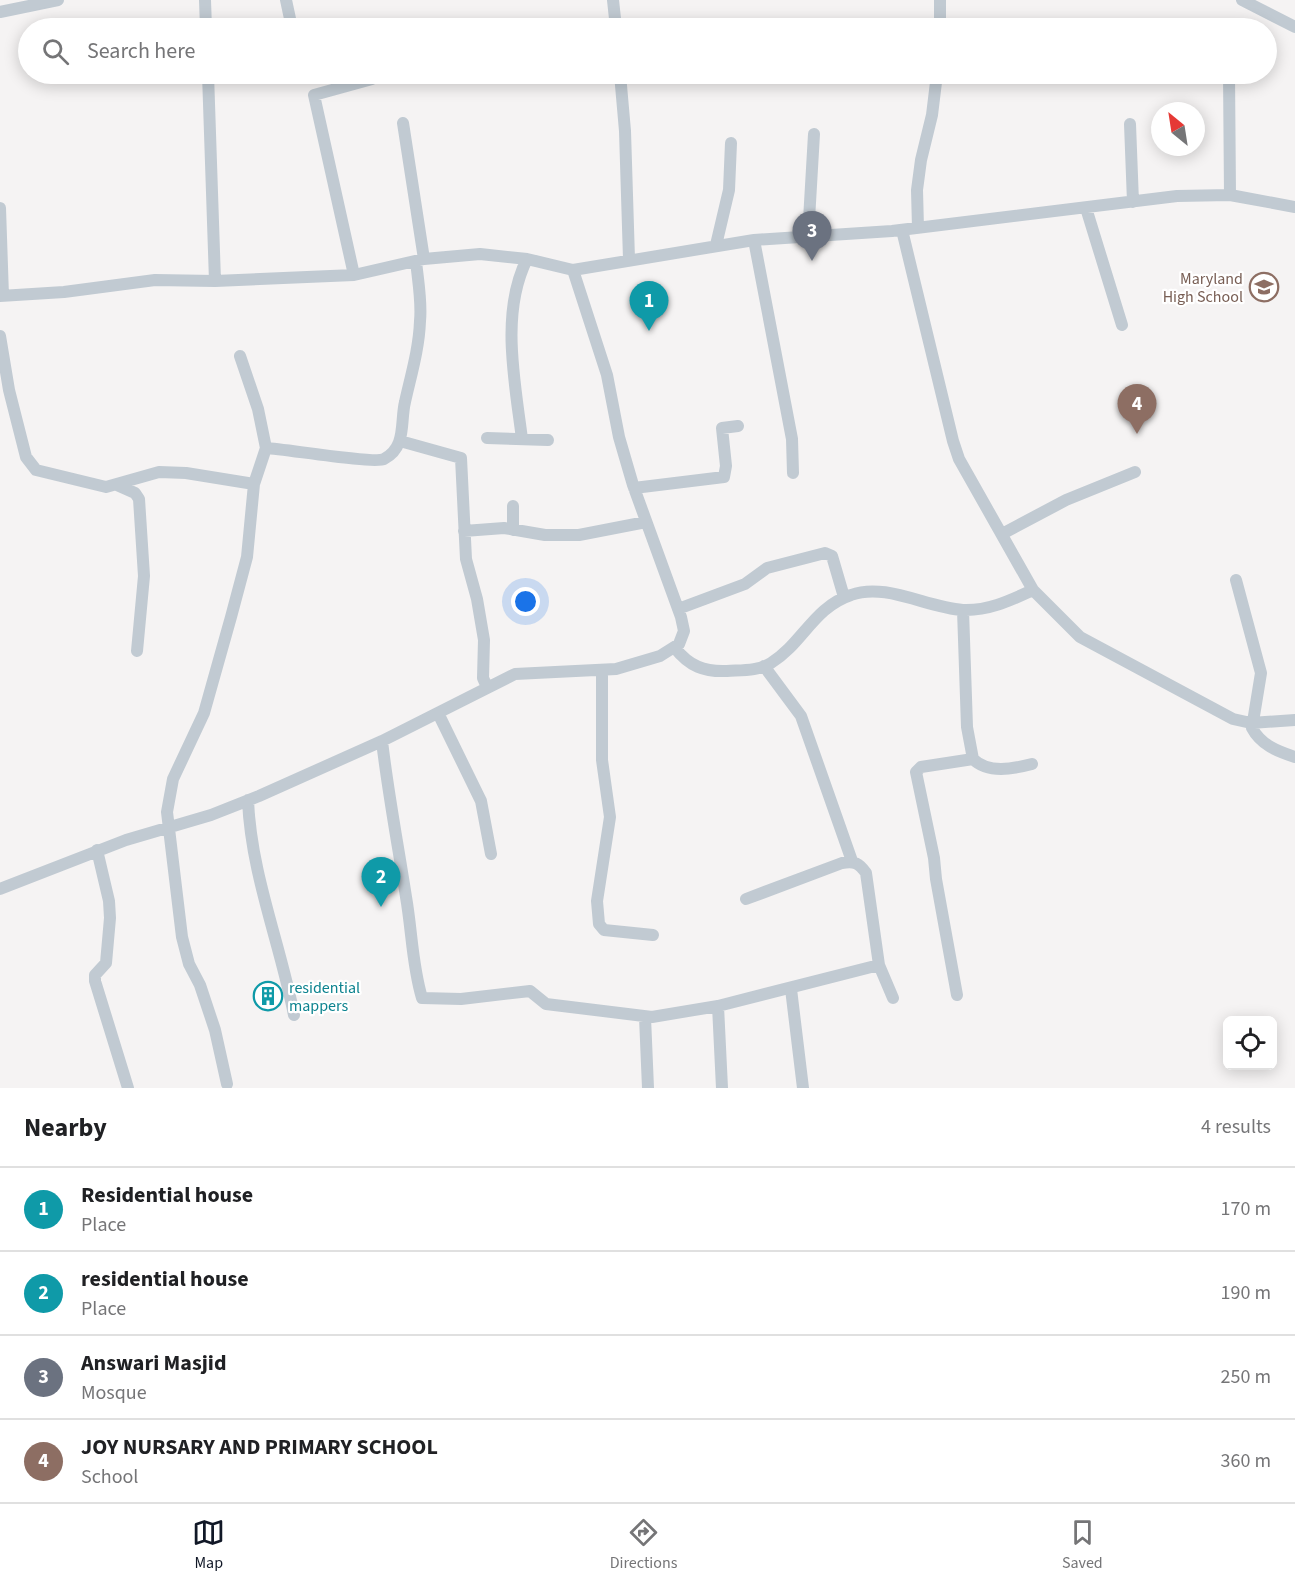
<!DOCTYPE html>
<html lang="en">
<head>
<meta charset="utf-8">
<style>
	:root { --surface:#fff; --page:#f6f6f6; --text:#202124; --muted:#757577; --line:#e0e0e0; --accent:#111827 }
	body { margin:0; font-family:"Source Sans 3",sans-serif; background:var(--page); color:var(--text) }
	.controls { position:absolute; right:18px; bottom:18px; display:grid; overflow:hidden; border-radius:9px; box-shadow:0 3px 15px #0003 }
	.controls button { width:54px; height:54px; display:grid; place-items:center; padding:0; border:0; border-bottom:2px solid var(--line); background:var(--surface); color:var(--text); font:30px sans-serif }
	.compass { position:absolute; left:1151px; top:102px; width:54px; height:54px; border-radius:50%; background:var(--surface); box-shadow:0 3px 15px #0003; rotate:330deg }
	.you { position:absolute; left:526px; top:602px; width:21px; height:21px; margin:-15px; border:4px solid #fff; border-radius:50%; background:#1a73e8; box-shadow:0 0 0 9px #1a73e833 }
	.badge { display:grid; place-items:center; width:39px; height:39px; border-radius:50%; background:var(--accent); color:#fff; font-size:20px; font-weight:700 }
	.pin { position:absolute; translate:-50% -50px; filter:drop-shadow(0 2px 3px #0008) }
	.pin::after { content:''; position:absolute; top:32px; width:21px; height:18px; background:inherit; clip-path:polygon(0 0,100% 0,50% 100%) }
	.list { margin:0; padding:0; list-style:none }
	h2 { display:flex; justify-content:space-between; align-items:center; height:78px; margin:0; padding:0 24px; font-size:26px }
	h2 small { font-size:20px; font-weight:400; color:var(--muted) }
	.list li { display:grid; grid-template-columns:39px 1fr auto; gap:18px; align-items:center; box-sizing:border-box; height:84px; padding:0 24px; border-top:2px solid var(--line) }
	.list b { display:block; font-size:22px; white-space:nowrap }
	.list p { margin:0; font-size:20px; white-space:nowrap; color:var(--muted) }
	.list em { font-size:20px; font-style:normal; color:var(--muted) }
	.icon { flex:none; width:33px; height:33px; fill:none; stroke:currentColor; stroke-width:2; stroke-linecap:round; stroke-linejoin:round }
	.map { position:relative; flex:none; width:1295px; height:1088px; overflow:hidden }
	.search { position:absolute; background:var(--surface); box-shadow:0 3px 15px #0003; left:18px; right:18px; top:18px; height:66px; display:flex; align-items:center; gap:15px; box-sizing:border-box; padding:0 21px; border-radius:33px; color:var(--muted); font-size:22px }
	.sheet { height:414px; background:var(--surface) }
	nav { display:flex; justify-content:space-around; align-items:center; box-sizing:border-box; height:84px; border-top:2px solid var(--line); background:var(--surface); font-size:16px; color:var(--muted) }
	nav a { display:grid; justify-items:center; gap:3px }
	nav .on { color:var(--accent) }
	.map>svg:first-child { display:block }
</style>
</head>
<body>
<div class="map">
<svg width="1295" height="1088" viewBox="0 0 1295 1088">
	<rect width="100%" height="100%" fill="#f5f3f3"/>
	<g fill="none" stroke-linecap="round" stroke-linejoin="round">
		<path stroke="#c1cad2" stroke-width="12" d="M205 0 206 28
			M286 0 292 28
			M613 0 616 28
			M940 0V28
			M1242 0 1295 27
			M0 12 58 0
			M208 74 215 281
			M620 74 625 131 629 259
			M1229 74 1230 195
			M403 123 424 259
			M1130 124 1133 202
			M0 208 3 296
			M1086 208 1122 325
			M918 228 917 190 921 160 932 115 937 74
			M902 230 953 441 959 459 1033 590 1080 637 1233 719 1251 723 1295 720
			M808 237 814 134
			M754 240 792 439 793 473
			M716 245 729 190 731 143
			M354 275 314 95 372 79
			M0 296 64 292 155 280 215 281 354 275 424 259 480 254 527 259 573 270 754 240 892 231 1177 196 1230 195 1295 207
			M0 336 9 390 26 457 36 470 106 487 159 472 186 473 254 484 247 557 231 617 204 713 173 779 167 812 182 937 189 964 200 985 215 1030 227 1084
			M240 356 258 409 266 448 254 484
			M487 438 548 440
			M522 439C515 382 500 313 527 259
			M400 441 461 458 466 559 477 599 484 640 483 678 487 687
			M266 448C285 449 375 464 384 459 407 447 400 422 405 402 411 375 419 349 420 321 422 302 418 281 416 261
			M117 485 135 493 139 499 144 576 137 651
			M634 488 724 477 726 466 722 428 738 426
			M513 506V530
			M464 531 504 528 545 535H579L646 522
			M1002 534 1066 500 1135 472
			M1236 580 1261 673 1252 728C1261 745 1277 751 1295 757
			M678 609 745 584 767 568 825 553 832 556 844 597
			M963 610 967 727 973 759C988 774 1013 769 1032 764
			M675 648C689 666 704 672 727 671 742 670 758 671 771 663 802 644 814 607 851 595 886 582 927 608 963 610 989 611 1011 600 1033 590
			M764 666 801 716 852 861
			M602 670V760L610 817 597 901 599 924 604 930 653 935
			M438 713 481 801 491 854
			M382 741C388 793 398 845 406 897 412 931 412 965 422 998L461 999 530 991 546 1004 652 1017 718 1006 879 965
			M248 800C251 874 280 943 294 1015
			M97 850 109 901 110 918 106 963 95 975V981L128 1088
			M0 889 126 840 211 815 259 796 382 741 515 674 616 669 660 656 679 644 684 631 681 617 633 485 619 437 607 375 573 270
			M746 899 842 863C855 861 859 863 866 873L879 965 893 998
			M791 989 803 1088
			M957 995 936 879 934 858 916 772 921 767 973 759
			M718 1006 722 1088
			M645 1017 648 1088"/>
	</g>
	<defs>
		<g id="school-ring" transform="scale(1.5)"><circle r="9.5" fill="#fff" stroke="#8d6e63" stroke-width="1.5"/><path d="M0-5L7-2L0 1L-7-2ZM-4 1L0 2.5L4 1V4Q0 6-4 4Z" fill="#8d6e63"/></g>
		<g id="building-ring" transform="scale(1.5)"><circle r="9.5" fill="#fff" stroke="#0f9aa8" stroke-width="1.5"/><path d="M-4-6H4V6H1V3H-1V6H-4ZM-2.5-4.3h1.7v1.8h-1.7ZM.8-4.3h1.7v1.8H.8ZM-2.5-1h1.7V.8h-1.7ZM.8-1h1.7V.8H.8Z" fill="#0f9aa8"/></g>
	</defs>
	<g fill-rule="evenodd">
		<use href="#school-ring" x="1264" y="287"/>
		<use href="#building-ring" x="268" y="996"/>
	</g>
	<g text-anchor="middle" stroke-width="4.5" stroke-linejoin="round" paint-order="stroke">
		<g font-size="16" fill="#785e54" stroke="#fff" text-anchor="end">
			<text x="1243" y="284">Maryland<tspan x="1243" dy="18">High School</tspan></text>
		</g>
		<g font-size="16" fill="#0d838f" stroke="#fff" text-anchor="start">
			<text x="289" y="993">residential<tspan x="289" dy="18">mappers</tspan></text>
		</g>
	</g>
</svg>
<div class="controls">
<button><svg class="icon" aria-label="locate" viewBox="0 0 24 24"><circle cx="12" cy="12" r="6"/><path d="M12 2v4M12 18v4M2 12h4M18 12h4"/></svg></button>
</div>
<svg class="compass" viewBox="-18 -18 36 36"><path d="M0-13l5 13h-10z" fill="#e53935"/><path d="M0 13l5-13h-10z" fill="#757577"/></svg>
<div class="you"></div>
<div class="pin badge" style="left:649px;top:331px;background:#0f9aa8">1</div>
<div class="pin badge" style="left:381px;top:907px;background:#0f9aa8">2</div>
<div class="pin badge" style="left:812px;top:261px;background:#6b7280">3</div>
<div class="pin badge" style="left:1137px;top:434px;background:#8d6e63">4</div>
<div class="search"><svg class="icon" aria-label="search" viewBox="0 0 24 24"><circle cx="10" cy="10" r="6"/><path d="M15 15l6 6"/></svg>Search here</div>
</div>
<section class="sheet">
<h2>Nearby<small>4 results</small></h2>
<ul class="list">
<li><span class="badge" style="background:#0f9aa8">1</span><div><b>Residential house</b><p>Place</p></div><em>170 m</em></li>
<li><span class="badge" style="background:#0f9aa8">2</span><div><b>residential house</b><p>Place</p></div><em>190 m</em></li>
<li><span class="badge" style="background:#6b7280">3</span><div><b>Answari Masjid</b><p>Mosque</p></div><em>250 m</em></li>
<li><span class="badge" style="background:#8d6e63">4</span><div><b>JOY NURSARY AND PRIMARY SCHOOL</b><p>School</p></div><em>360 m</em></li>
</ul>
</section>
<nav>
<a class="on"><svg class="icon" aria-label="map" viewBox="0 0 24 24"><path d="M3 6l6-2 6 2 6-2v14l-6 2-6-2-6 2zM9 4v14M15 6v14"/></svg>Map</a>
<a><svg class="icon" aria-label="directions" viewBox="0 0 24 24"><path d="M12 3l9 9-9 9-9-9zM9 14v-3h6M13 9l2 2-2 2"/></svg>Directions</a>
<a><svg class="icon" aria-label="saved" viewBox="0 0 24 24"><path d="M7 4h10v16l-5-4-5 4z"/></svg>Saved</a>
</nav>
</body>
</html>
